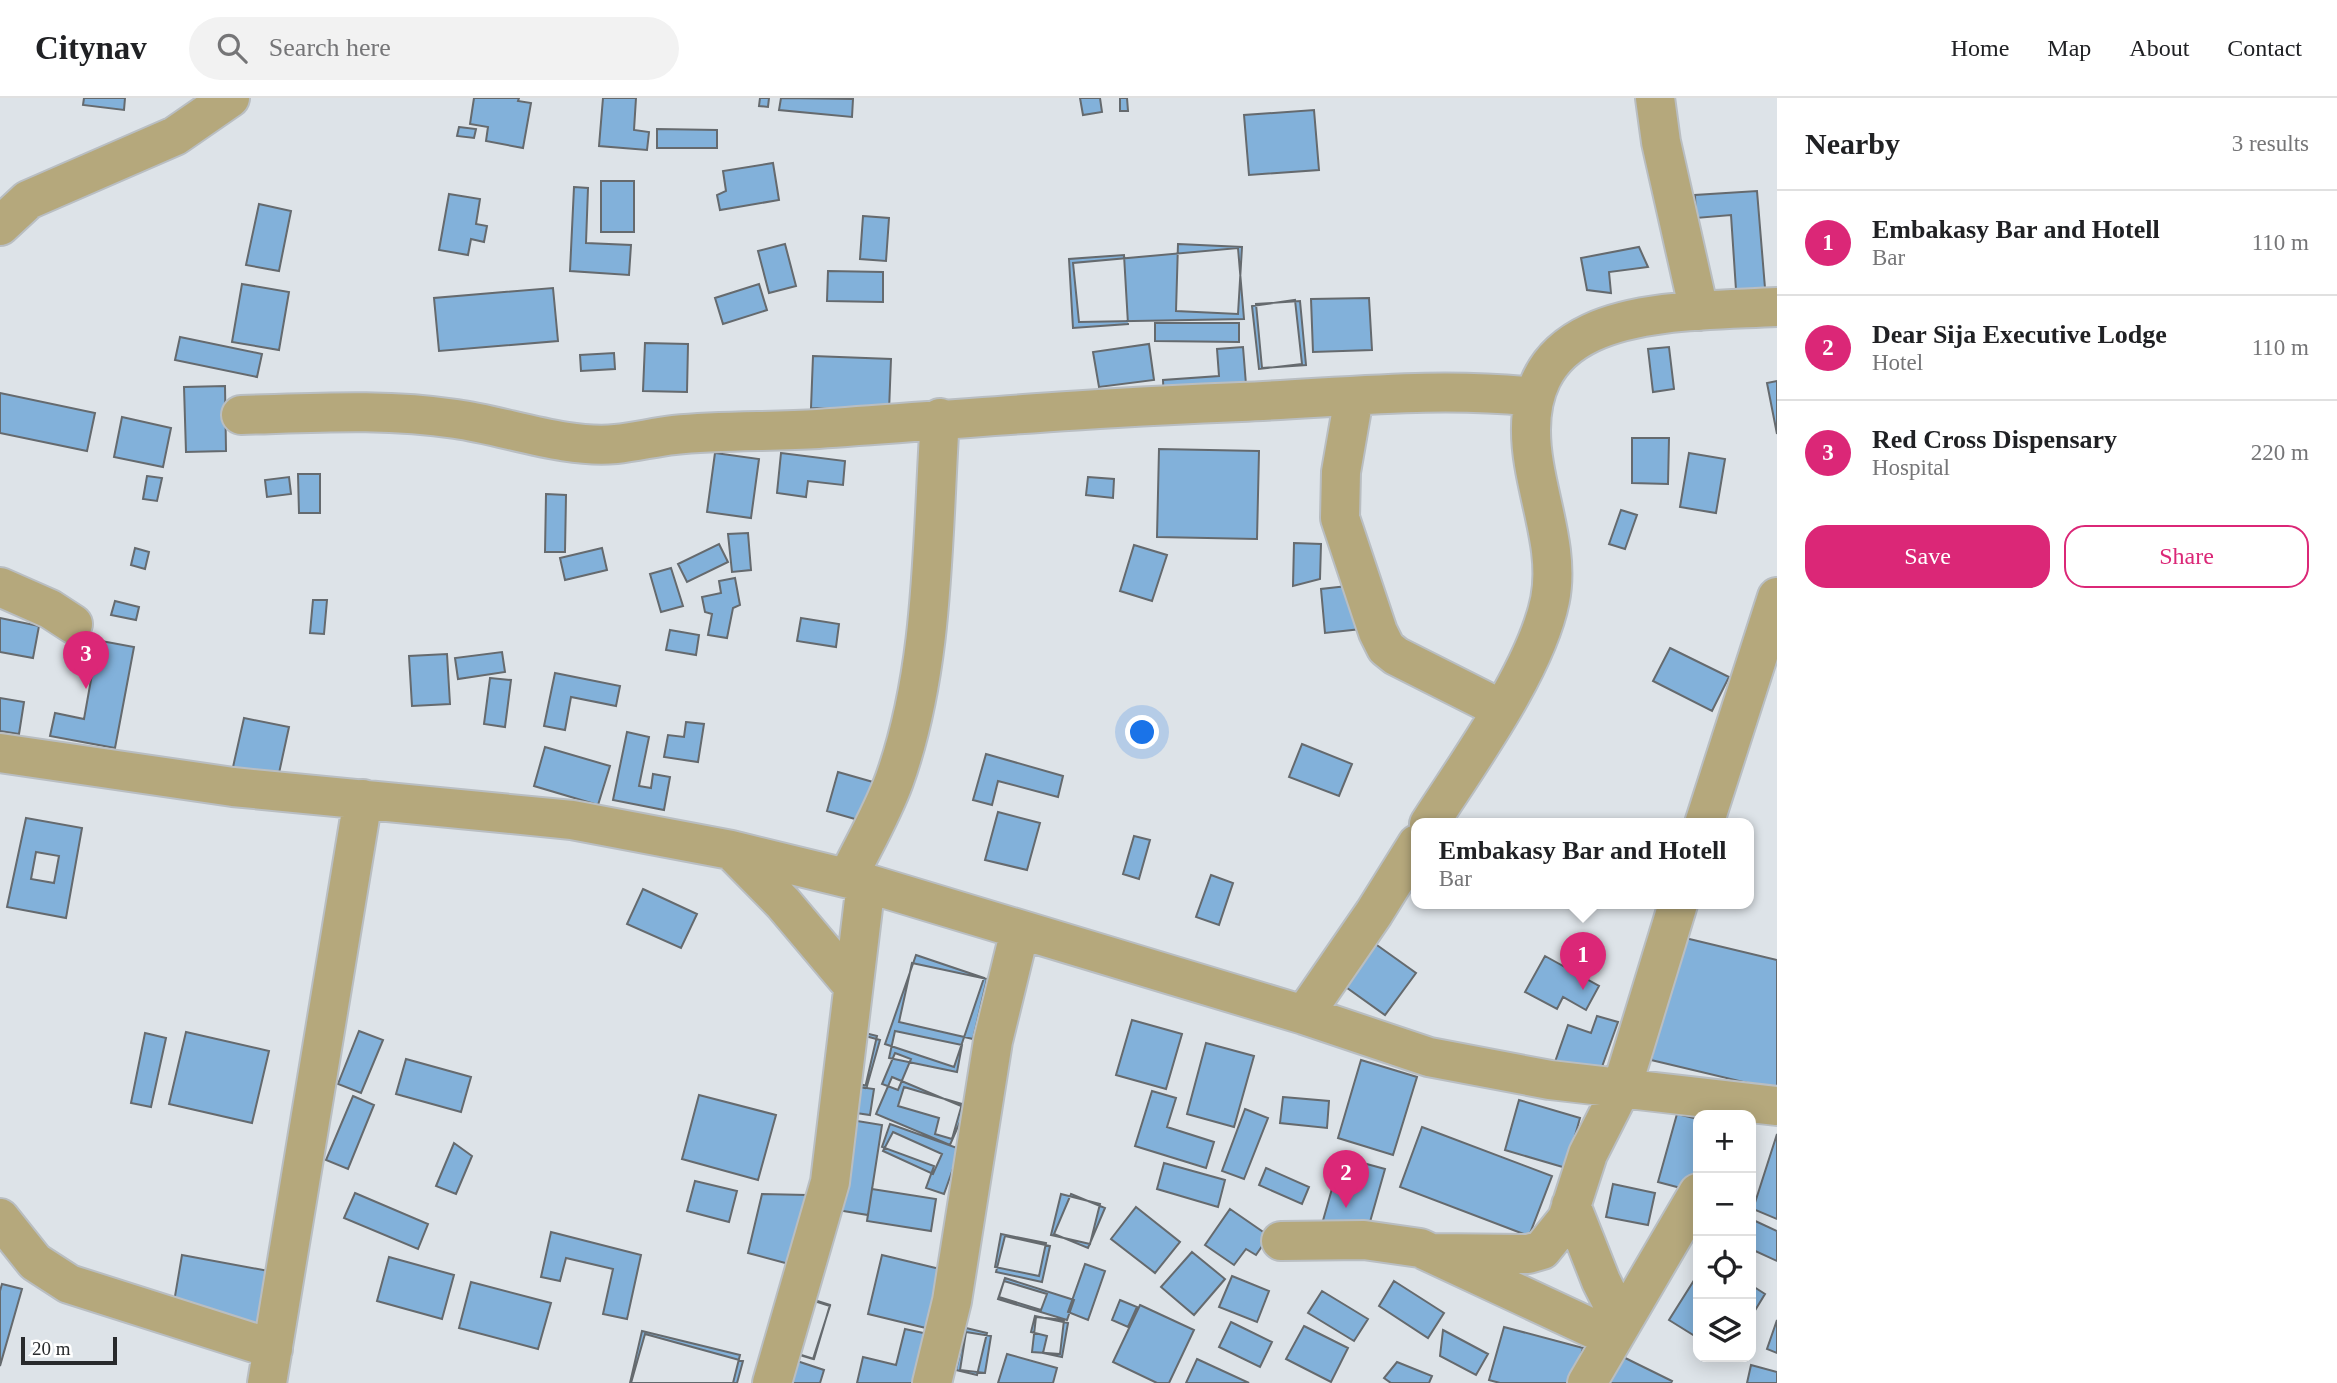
<!DOCTYPE html>
<html lang="en">
<head>
<meta charset="utf-8">
<style>
	:root { --surface:#fff; --page:#f2f2f2; --text:#202124; --muted:#757577; --line:#e0e0e0; --accent:#db2777 }
	body { margin:0; font-family:"Times New Roman",serif; background:var(--page); color:var(--text) }
	.controls { position:absolute; right:21px; bottom:21px; display:grid; overflow:hidden; border-radius:14px; box-shadow:0 4px 18px #0003 }
	.controls button { width:63px; height:63px; display:grid; place-items:center; padding:0; border:0; border-bottom:2px solid var(--line); background:var(--surface); color:var(--text); font:35px sans-serif }
	.scale { position:absolute; left:21px; bottom:18px; width:96px; box-sizing:border-box; padding-left:7px; border:4px solid #282a2c; border-top:0; font-size:19px; line-height:24px; white-space:nowrap; color:#282a2c; -webkit-text-stroke:5px #fff; paint-order:stroke }
	.you { position:absolute; left:1143px; top:635px; width:24px; height:24px; margin:-18px; border:5px solid #fff; border-radius:50%; background:#1a73e8; box-shadow:0 0 0 10px #1a73e833 }
	.badge { display:grid; place-items:center; width:46px; height:46px; border-radius:50%; background:var(--accent); color:#fff; font-size:23px; font-weight:700 }
	.pin { position:absolute; translate:-50% -58px; filter:drop-shadow(0 2px 4px #0008) }
	.pin::after { content:''; position:absolute; top:37px; width:24px; height:21px; background:inherit; clip-path:polygon(0 0,100% 0,50% 100%) }
	.popup { position:absolute; left:1411px; top:720px; width:343px; height:91px; box-sizing:border-box; display:grid; place-content:center; border-radius:14px; background:var(--surface); filter:drop-shadow(0 2px 5px #0005); font-size:23px; white-space:nowrap; color:var(--muted) }
	.popup b { font-size:26px; color:var(--text) }
	.popup::after { content:''; position:absolute; left:50%; top:100%; margin-left:-14px; border:14px solid transparent; border-top-color:var(--surface) }
	.list { margin:0; padding:0; list-style:none }
	h2 { display:flex; justify-content:space-between; align-items:center; height:91px; margin:0; padding:0 28px; font-size:30px }
	h2 small { font-size:23px; font-weight:400; color:var(--muted) }
	.list li { display:grid; grid-template-columns:46px 1fr auto; gap:21px; align-items:center; box-sizing:border-box; height:105px; padding:0 28px; border-top:2px solid var(--line) }
	.list b { display:block; font-size:26px; white-space:nowrap }
	.list p { margin:0; font-size:23px; white-space:nowrap; color:var(--muted) }
	.list em { font-size:23px; font-style:normal; color:var(--muted) }
	.actions { display:flex; gap:14px; padding:21px 28px }
	.actions a { flex:1; padding:16px 0; border:2px solid var(--accent); border-radius:21px; text-align:center; font-size:24px; color:var(--accent) }
	.actions .main { background:var(--accent); color:#fff }
	.icon { flex:none; width:38px; height:38px; fill:none; stroke:currentColor; stroke-width:2; stroke-linecap:round; stroke-linejoin:round }
	.map { position:relative; flex:none; width:1777px; height:1285px; overflow:hidden }
	header { display:flex; align-items:center; gap:42px; box-sizing:border-box; height:98px; padding:0 35px; background:var(--surface); border-bottom:2px solid var(--line) }
	header strong { font-size:33px }
	nav { display:flex; gap:38px; margin-inline-start:auto; font-size:24px }
	.search { width:490px; height:63px; background:var(--page); display:flex; align-items:center; gap:18px; box-sizing:border-box; padding:0 24px; border-radius:38px; color:var(--muted); font-size:26px }
	main { display:flex }
	aside { flex:1; background:var(--surface) }
	.map>svg:first-child { display:block }
</style>
</head>
<body>
<header>
<strong>Citynav</strong>
<div class="search"><svg class="icon" aria-label="search" viewBox="0 0 24 24"><circle cx="10" cy="10" r="6"/><path d="M15 15l6 6"/></svg>Search here</div>
<nav><a>Home</a><a>Map</a><a>About</a><a>Contact</a></nav>
</header>
<main>
<div class="map">
<svg width="1777" height="1285" viewBox="0 0 1777 1285">
	<rect width="100%" height="100%" fill="#dde3e8"/>
	<path fill="#82b1da" stroke="#656a6e" stroke-width="2" fill-rule="evenodd" d="M84 0H125L124 12 83 7Z
		M474 0H519L518 3 531 5 523 50 486 43 488 29 470 26Z
		M603 0H636L634 32 649 34 647 52 599 48Z
		M760 0H769L768 9 759 8Z
		M781 0 853 1 852 19 779 12Z
		M1080 0H1100L1102 14 1083 17Z
		M1120 0H1127L1128 13H1120Z
		M1314 12 1319 72 1249 77 1244 17Z
		M459 29 476 31 474 40 457 38Z
		M657 31 717 32V50H657Z
		M773 65 779 102 720 112 717 97 726 93 723 73Z
		M601 83H634V134H601Z
		M574 89 588 90 586 145 631 147 629 177 570 173Z
		M1757 93 1765 190 1736 192 1731 117 1696 120 1695 97Z
		M449 96 480 101 476 126 487 128 484 144 471 141 468 157 439 152Z
		M259 106 291 113 279 173 246 167Z
		M863 118 889 120 886 163 860 161Z
		M785 146 796 188 769 195 758 153Z
		M1178 146 1242 149 1238 216 1176 213Z
		M1639 149 1648 169 1609 174 1611 195 1587 192 1581 160Z
		M1238 150 1244 221 1079 224 1073 165Z
		M1124 157 1128 226 1073 230 1069 161Z
		M828 173 883 174V204L827 203Z
		M242 186 289 194 279 252 232 244Z
		M759 186 767 212 723 226 715 200Z
		M553 190 558 243 439 253 434 200Z
		M1369 200 1372 252 1313 254 1311 201Z
		M1295 202 1302 266 1259 271 1252 208Z
		M1300 203 1306 267 1262 270 1256 206Z
		M1155 225H1239V244L1155 243Z
		M180 239 262 256 257 279 175 262Z
		M645 245 688 246 687 294 643 293Z
		M1149 246 1154 282 1099 289 1093 254Z
		M1243 249 1247 299 1164 305 1163 282 1219 278 1217 251Z
		M1669 249 1674 291 1653 294 1648 251Z
		M614 255 615 271 581 273 580 257Z
		M813 258 891 261 889 313 811 310Z
		M1777 283V336L1767 285Z
		M225 288 226 353 186 354 184 289Z
		M0 295 95 315 87 353 0 335Z
		M122 319 171 330 163 369 114 359Z
		M1632 340H1669L1668 386 1632 385Z
		M1159 351 1259 353 1257 441 1157 439Z
		M715 355 759 361 751 420 707 414Z
		M781 355 845 363 843 387 808 383 806 399 777 395Z
		M1689 355 1725 361 1716 415 1680 409Z
		M298 376H320V415H299Z
		M147 378 162 380 157 403 143 401Z
		M289 379 291 396 267 399 265 382Z
		M1088 379 1114 381 1113 400 1086 397Z
		M546 396 566 397 565 454H545Z
		M1621 412 1637 417 1625 451 1609 446Z
		M748 435 751 472 732 474 728 436Z
		M1294 445 1321 446 1320 481 1293 488Z
		M719 446 728 464 687 484 678 466Z
		M1134 447 1167 457 1152 503 1120 493Z
		M135 450 149 454 145 471 131 467Z
		M602 450 607 472 565 482 560 460Z
		M671 470 683 508 661 514 650 476Z
		M735 480 740 507 733 510 727 540 708 537 712 516 705 514 702 499 721 495 719 483Z
		M1356 487 1361 531 1325 535 1321 491Z
		M313 502H327L324 536 310 535Z
		M115 503 139 509 136 522 111 517Z
		M0 520 39 528 33 560 0 554Z
		M801 520 839 526 836 549 797 543Z
		M670 532 699 537 696 557 666 552Z
		M69 537 134 549 115 650 50 638 55 615 84 621 94 565 65 559Z
		M1670 550 1729 579 1712 613 1653 583Z
		M502 554 505 574 458 581 455 560Z
		M447 556 450 606 412 608 409 558Z
		M555 575 620 588 616 608 571 599 565 632 544 628Z
		M490 580 511 582 505 629 484 626Z
		M0 600 24 604 19 636 0 633Z
		M244 620 289 629 276 689 231 678Z
		M686 624 704 626 698 664 664 659 668 637 684 639Z
		M627 634 649 639 639 688 651 690 653 676 670 679 664 712 613 702Z
		M1302 646 1352 666 1339 698 1289 679Z
		M545 649 610 668 598 707 534 688Z
		M986 656 1063 678 1058 699 998 683 992 707 973 702Z
		M838 674 880 686 869 725 827 713Z
		M998 714 1040 725 1027 772 985 762Z
		M26 720 82 730 66 820 7 809ZM36 754 59 758 54 785 31 781Z
		M1134 738 1150 742 1139 781 1123 776Z
		M1211 777 1233 785 1219 827 1196 819Z
		M643 791 697 816 681 850 627 826Z
		M1681 839 1777 862V992L1651 962Z
		M1374 845 1416 875 1385 917 1343 887Z
		M916 857 984 880 954 969 885 946Z
		M1545 858 1599 888 1586 912 1563 899 1557 911 1525 894Z
		M912 865 987 881 973 941 899 924Z
		M1597 918 1618 924 1598 980 1555 964 1568 927 1591 935Z
		M1132 922 1182 936 1166 991 1116 977Z
		M359 933 383 942 361 995 338 986Z
		M857 933 877 938 865 990 845 986Z
		M895 933 962 947 957 974 889 960Z
		M186 934 269 953 252 1025 169 1006Z
		M145 935 166 940 151 1009 131 1005Z
		M858 936 880 942 867 988 845 982Z
		M1206 945 1254 958 1234 1029 1187 1016Z
		M895 955 911 961 898 992 882 986Z
		M406 961 471 979 461 1014 396 996Z
		M1361 962 1417 979 1393 1057 1338 1040Z
		M892 979 966 1010 950 1047 876 1016Z
		M852 988 874 991 870 1017 849 1014Z
		M904 989 962 1006 952 1041 935 1036 939 1020 898 1008Z
		M1152 993 1176 1000 1167 1029 1214 1044 1206 1070 1135 1048Z
		M699 997 776 1017 758 1082 682 1061Z
		M353 998 374 1007 348 1071 326 1062Z
		M1283 999 1329 1003 1327 1030 1280 1025Z
		M1519 1002 1580 1020 1566 1070 1505 1052Z
		M1245 1011 1268 1020 1244 1081 1222 1073Z
		M1677 1016 1698 1021V1069L1692 1093 1658 1084Z
		M851 1022 882 1027 868 1117 837 1112Z
		M890 1026 960 1051 944 1096 926 1090 934 1068 882 1049Z
		M1422 1029 1552 1078 1529 1138 1400 1089Z
		M893 1034 942 1056 933 1076 883 1053Z
		M1777 1036V1121L1753 1111Z
		M454 1045 472 1058 456 1096 436 1088Z
		M1341 1059 1385 1071 1366 1138 1322 1126Z
		M1164 1065 1225 1082 1218 1109 1157 1091Z
		M1266 1070 1309 1089 1302 1106 1259 1087Z
		M695 1083 737 1093 729 1124 687 1113Z
		M1613 1086 1655 1095 1648 1127 1606 1119Z
		M872 1091 936 1101 931 1133 867 1123Z
		M355 1095 428 1126 418 1151 344 1120Z
		M762 1096 806 1097 789 1166 748 1155Z
		M1061 1096 1100 1106 1090 1146 1051 1137Z
		M1071 1096 1105 1110 1088 1150 1054 1136Z
		M1136 1109 1180 1144 1155 1175 1111 1141Z
		M1230 1111 1269 1138 1256 1157 1246 1151 1234 1167 1205 1147Z
		M1751 1121 1777 1133V1163L1751 1151Z
		M551 1134 641 1157 627 1221 603 1216 613 1171 566 1160 560 1183 541 1179Z
		M1001 1136 1046 1145 1039 1178 995 1169Z
		M1005 1138 1050 1148 1042 1184 996 1174Z
		M1192 1154 1225 1181 1194 1217 1161 1189Z
		M182 1157 274 1174 265 1227 173 1210Z
		M882 1157 944 1172 930 1231 868 1216Z
		M389 1159 454 1177 442 1221 377 1203Z
		M1085 1166 1105 1173 1088 1222 1068 1214Z
		M1698 1176V1240L1669 1222Z
		M1232 1178 1269 1193 1257 1224 1219 1209Z
		M1005 1180 1074 1202 1067 1222 998 1201Z
		M1004 1183 1047 1196 1041 1212 999 1199Z
		M1394 1183 1444 1215 1428 1240 1379 1208Z
		M471 1184 551 1205 538 1251 459 1230Z
		M2 1186 22 1191 0 1268V1193Z
		M1751 1187 1765 1196 1751 1219Z
		M1322 1193 1368 1221 1354 1243 1308 1215Z
		M808 1201 830 1208 813 1261 790 1254Z
		M811 1201 830 1207 814 1261 795 1255Z
		M1120 1202 1137 1209 1128 1229 1112 1222Z
		M1140 1207 1194 1232 1169 1285H1157L1113 1264Z
		M1035 1218 1068 1225 1062 1259 1043 1255 1047 1238 1031 1234Z
		M1036 1219 1064 1222 1060 1256 1032 1254Z
		M1777 1222V1255L1767 1251Z
		M1231 1224 1272 1244 1260 1269 1219 1249Z
		M1304 1228 1348 1250 1331 1284 1286 1261Z
		M1504 1229 1583 1250 1573 1285H1500L1489 1282Z
		M966 1230 987 1235 977 1277 956 1272Z
		M905 1231 928 1236 922 1285H857L863 1259 896 1267Z
		M1443 1232 1488 1256 1476 1277 1440 1258Z
		M642 1233 740 1257 733 1285H630Z
		M966 1234 991 1238 985 1275 960 1272Z
		M645 1236 743 1263 737 1285H631Z
		M1615 1255 1672 1283 1671 1285H1601Z
		M1007 1256 1057 1270 1053 1285H998Z
		M1197 1261 1249 1285H1186Z
		M794 1262 824 1272 820 1285H786Z
		M1397 1264 1432 1278 1429 1285H1391L1384 1280Z
		M1751 1267 1777 1274V1285H1747Z"/>
	<g fill="none" stroke-linecap="round" stroke-linejoin="round">
		<g stroke="#b9bec2" stroke-width="42">
			<path id="minor" d="M1655 0 1661 44 1699 213
				M0 128 28 102 175 38 230 0
				M1354 299 1341 374 1340 420 1378 534 1386 550 1396 558 1501 611
				M241 317C313 315 385 310 456 321 506 328 566 351 616 346 636 344 655 339 674 337 722 332 770 334 818 331 959 321 1099 309 1241 304 1339 300 1436 288 1534 299
				M0 489 50 511 73 526
				M0 655 233 689 572 722 731 752 866 785 1304 917 1429 959 1550 982 1777 1008
				M1429 726C1468 665 1536 572 1550 502 1559 457 1541 410 1534 366 1507 205 1667 215 1777 209
				M1704 726 1777 499
				M731 752 783 805 853 888
				M848 779C863 748 882 716 894 683 935 569 932 440 940 320
				M1304 917 1374 815 1417 746
				M1571 1107 1601 1183 1622 1225
				M0 1120 35 1164 69 1186 273 1251
				M1281 1143 1364 1142 1420 1150 1613 1240
				M1434 1155 1528 1156 1542 1152 1567 1121 1588 1056 1622 989 1678 806
				M267 1285 363 701
				M772 1285 830 1084 866 785
				M932 1285 952 1203 993 943 1020 832
				M1587 1285 1698 1095"/>
		</g>
		<use href="#minor" stroke="#b5a87c" stroke-width="38"/>
	</g>
</svg>
<div class="controls">
<button>+</button>
<button>−</button>
<button><svg class="icon" aria-label="locate" viewBox="0 0 24 24"><circle cx="12" cy="12" r="6"/><path d="M12 2v4M12 18v4M2 12h4M18 12h4"/></svg></button>
<button><svg class="icon" aria-label="layers" viewBox="0 0 24 24"><path d="M12 4l9 5-9 5-9-5zM3 14l9 5 9-5"/></svg></button>
</div>
<div class="scale">20 m</div>
<div class="you"></div>
<div class="pin badge" style="left:1583px;top:892px">1</div>
<div class="popup"><b>Embakasy Bar and Hotell</b>Bar</div>
<div class="pin badge" style="left:1346px;top:1110px">2</div>
<div class="pin badge" style="left:86px;top:591px">3</div>
</div>
<aside>
<h2>Nearby<small>3 results</small></h2>
<ul class="list">
<li><span class="badge">1</span><div><b>Embakasy Bar and Hotell</b><p>Bar</p></div><em>110 m</em></li>
<li><span class="badge">2</span><div><b>Dear Sija Executive Lodge</b><p>Hotel</p></div><em>110 m</em></li>
<li><span class="badge">3</span><div><b>Red Cross Dispensary</b><p>Hospital</p></div><em>220 m</em></li>
</ul>
<div class="actions"><a class="main">Save</a><a>Share</a></div>
</aside>
</main>
</body>
</html>
